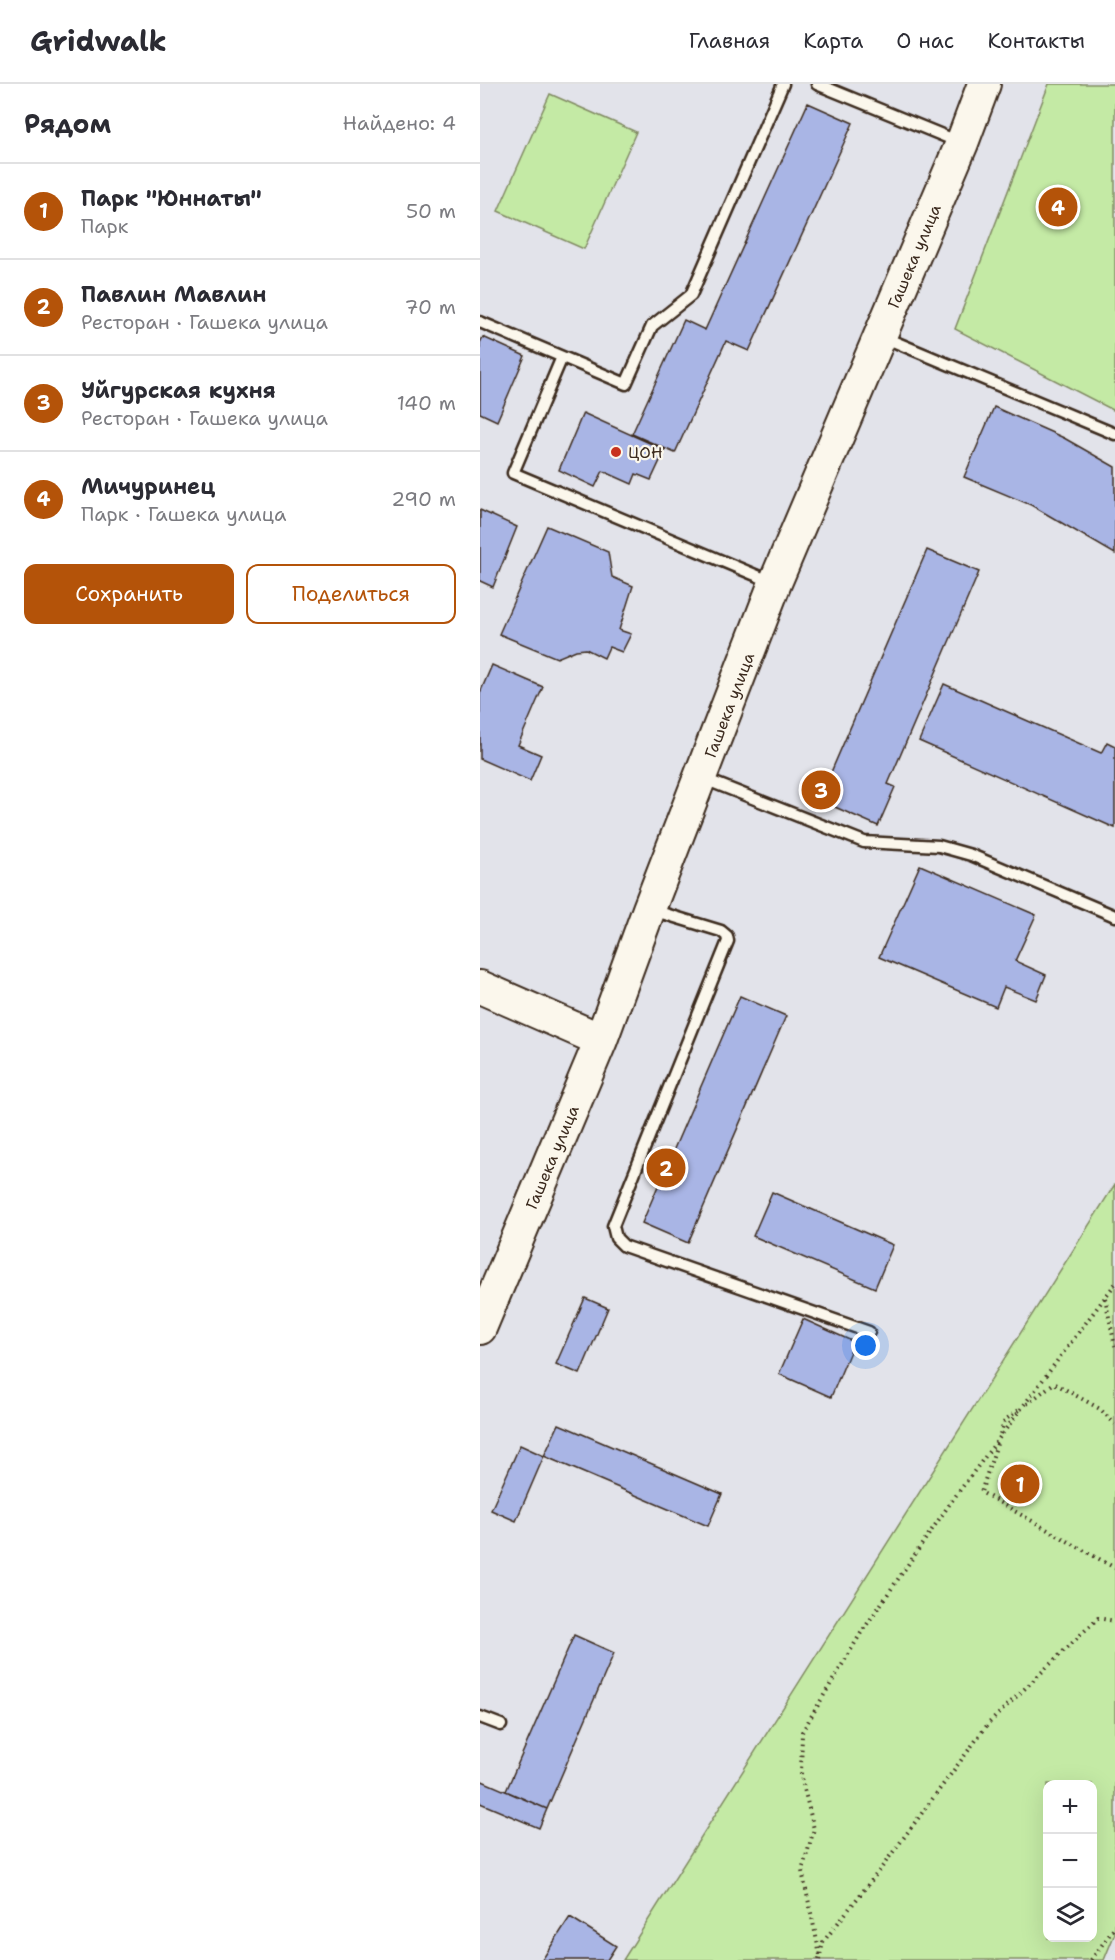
<!DOCTYPE html>
<html lang="ru">
<head>
<meta charset="utf-8">
<style>
	:root { --surface:#fff; --page:#f7f7f7; --text:#2b2b33; --muted:#7c7c81; --line:#e1e1e2; --accent:#b45309 }
	body { margin:0; font-family:"Shantell Sans",sans-serif; background:var(--page); color:var(--text) }
	.controls { position:absolute; right:18px; bottom:18px; display:grid; overflow:hidden; border-radius:12px; box-shadow:0 6px 24px #0002 }
	.controls button { width:54px; height:54px; display:grid; place-items:center; padding:0; border:0; border-bottom:2px solid var(--line); background:var(--surface); color:var(--text); font:30px sans-serif }
	.you { position:absolute; left:386px; top:1262px; width:21px; height:21px; margin:-15px; border:4px solid #fff; border-radius:50%; background:#1a73e8; box-shadow:0 0 0 9px #1a73e833 }
	.badge { display:grid; place-items:center; width:39px; height:39px; border-radius:50%; background:var(--accent); color:#fff; font-size:20px; font-weight:700 }
	.pin { position:absolute; translate:-50% -50%; border:3px solid #fff; box-shadow:0 2px 6px #0006 }
	.list { margin:0; padding:0; list-style:none }
	h2 { display:flex; justify-content:space-between; align-items:center; height:78px; margin:0; padding:0 24px; font-size:26px }
	h2 small { font-size:20px; font-weight:400; color:var(--muted) }
	.list li { display:grid; grid-template-columns:39px 1fr auto; gap:18px; align-items:center; box-sizing:border-box; height:96px; padding:0 24px; border-top:2px solid var(--line) }
	.list b { display:block; font-size:22px; white-space:nowrap }
	.list p { margin:0; font-size:20px; white-space:nowrap; color:var(--muted) }
	.list em { font-size:20px; font-style:normal; color:var(--muted) }
	.actions { display:flex; gap:12px; padding:18px 24px }
	.actions a { flex:1; padding:14px 0; border:2px solid var(--accent); border-radius:12px; text-align:center; font-size:21px; color:var(--accent) }
	.actions .main { background:var(--accent); color:#fff }
	.icon { flex:none; width:33px; height:33px; fill:none; stroke:currentColor; stroke-width:2; stroke-linecap:round; stroke-linejoin:round }
	.map { position:relative; flex:none; width:635px; height:1876px; overflow:hidden }
	header { display:flex; align-items:center; gap:36px; box-sizing:border-box; height:84px; padding:0 30px; background:var(--surface); border-bottom:2px solid var(--line) }
	header strong { font-size:28px }
	nav { display:flex; gap:33px; margin-inline-start:auto; font-size:21px }
	main { display:flex }
	aside { flex:1; background:var(--surface) }
	.map>svg:first-child { display:block }
</style>
</head>
<body>
<header>
<strong>Gridwalk</strong>
<nav><a>Главная</a><a>Карта</a><a>О нас</a><a>Контакты</a></nav>
</header>
<main>
<aside>
<h2>Рядом<small>Найдено: 4</small></h2>
<ul class="list">
<li><span class="badge">1</span><div><b>Парк &quot;Юннаты&quot;</b><p>Парк</p></div><em>50 m</em></li>
<li><span class="badge">2</span><div><b>Павлин Мавлин</b><p>Ресторан · Гашека улица</p></div><em>70 m</em></li>
<li><span class="badge">3</span><div><b>Уйгурская кухня</b><p>Ресторан · Гашека улица</p></div><em>140 m</em></li>
<li><span class="badge">4</span><div><b>Мичуринец</b><p>Парк · Гашека улица</p></div><em>290 m</em></li>
</ul>
<div class="actions"><a class="main">Сохранить</a><a>Поделиться</a></div>
</aside>
<div class="map">
<svg width="635" height="1876" viewBox="0 0 635 1876">
	<rect width="100%" height="100%" fill="#e2e3ea"/>
	<filter id="ink" filterUnits="userSpaceOnUse"><feTurbulence type="fractalNoise" baseFrequency=".0167" numOctaves="2"/><feDisplacementMap in="SourceGraphic" scale="12" xChannelSelector="R" yChannelSelector="G"/><feConvolveMatrix kernelMatrix="1 2 1 2 8 2 1 2 1" color-interpolation-filters="sRGB"/></filter>
	<g filter="url(#ink)">
		<path fill="#c4eaa5" stroke="#808a62" stroke-width="1.5" fill-rule="evenodd" d="M569 0H635V327L475 245Z
			M70 10 156 48 104 165 18 127Z
			M635 1100V1849L624 1876H143ZM568 1700H612V1854H568Z"/>
		<path fill="#a9b5e5" stroke="#3b2a1e" stroke-width="1.5" d="M328 19 373 39 269 267 246 257 195 369 152 350 204 236 225 246Z
			M3 253 45 272 17 337 0 329V259Z
			M514 323 584 354 635 383V470L551 421 484 393Z
			M103 329 185 366 171 396 156 390 152 400 123 387 115 403 79 386Z
			M0 426 37 443 13 503 0 497Z
			M67 442 128 468 132 493 153 502 139 546 151 550 142 568 129 563 124 574 106 565 96 566 77 574 19 550Z
			M447 466 499 488 408 700 415 703 398 742 339 716Z
			M12 581 63 603 38 661 61 671 50 697 0 675V609Z
			M464 600 621 669 627 658 635 662V744L439 657Z
			M440 781 556 831 535 877 566 891 556 916 524 903 516 923 399 873Z
			M260 912 306 932 208 1159 162 1139Z
			M292 1108 413 1161 395 1204 273 1152Z
			M105 1214 128 1224 100 1290 76 1280Z
			M323 1235 374 1258 351 1313 299 1290Z
			M79 1340 242 1410 228 1442 64 1372Z
			M40 1361 64 1372 36 1437 11 1426Z
			M94 1551 134 1569 67 1725 26 1707Z
			M0 1696 67 1725 59 1744 0 1719Z
			M90 1833 136 1862 127 1876H62Z"/>
		<g fill="none" stroke-linecap="round" stroke-linejoin="round">
			<g stroke="#3b2a1e" stroke-width="15">
				<path id="lane" d="M337 0 479 58
					M0 238 146 300 172 242 211 211 303 0
					M403 253 635 350
					M82 273 33 389 292 498
					M222 694 384 758 459 762 491 771 635 832
					M172 826 241 847 247 852 248 857 133 1142 136 1154 144 1162 389 1248
					M0 1633 21 1641"/>
			</g>
			<g stroke="#3b2a1e" stroke-width="36">
				<path id="secondary" d="M0 903 121 956
					M0 1244 121 956 169 825 295 499 482 59 504 0"/>
			</g>
			<path stroke="#3b2a1e" stroke-width="4" stroke-dasharray="1.5 4.5" stroke-linecap="butt" d="M625 1214 635 1262
				M547 1320 574 1299 620 1325 635 1340
				M520 1350 525 1336 539 1326
				M517 1360 501 1408 635 1484
				M340 1871 322 1787 334 1745 321 1692 322 1648 381 1549 471 1418 635 1200
				M339 1876 343 1858 402 1783 508 1640 618 1534 635 1537
				M611 1876 635 1843"/>
			<use href="#lane" stroke="#fbf7ec" stroke-width="10"/>
			<use href="#secondary" stroke="#fbf7ec" stroke-width="32"/>
		</g>
	</g>
	<circle fill="#c8321e" stroke="#fbf7ec" stroke-width="2" cx="136" cy="368" r="6"/>
	<g text-anchor="middle" stroke-width="4.5" stroke-linejoin="round" paint-order="stroke">
		<g font-size="16" fill="#3b2a1e" stroke="#fbf7ec">
			<text transform="translate(434 172) rotate(-67)" y="6">Гашека улица</text>
			<text transform="translate(249 621) rotate(-69)" y="6">Гашека улица</text>
			<text transform="translate(72 1073) rotate(-67)" y="6">Гашека улица</text>
		</g>
		<g font-size="16" fill="#3b2a1e" stroke="#fbf7ec" text-anchor="start">
			<text x="148" y="374">ЦОН</text>
		</g>
	</g>
</svg>
<div class="controls">
<button>+</button>
<button>−</button>
<button><svg class="icon" aria-label="layers" viewBox="0 0 24 24"><path d="M12 4l9 5-9 5-9-5zM3 14l9 5 9-5"/></svg></button>
</div>
<div class="you"></div>
<div class="pin badge" style="left:540px;top:1400px">1</div>
<div class="pin badge" style="left:186px;top:1084px">2</div>
<div class="pin badge" style="left:341px;top:706px">3</div>
<div class="pin badge" style="left:578px;top:123px">4</div>
</div>
</main>
</body>
</html>
